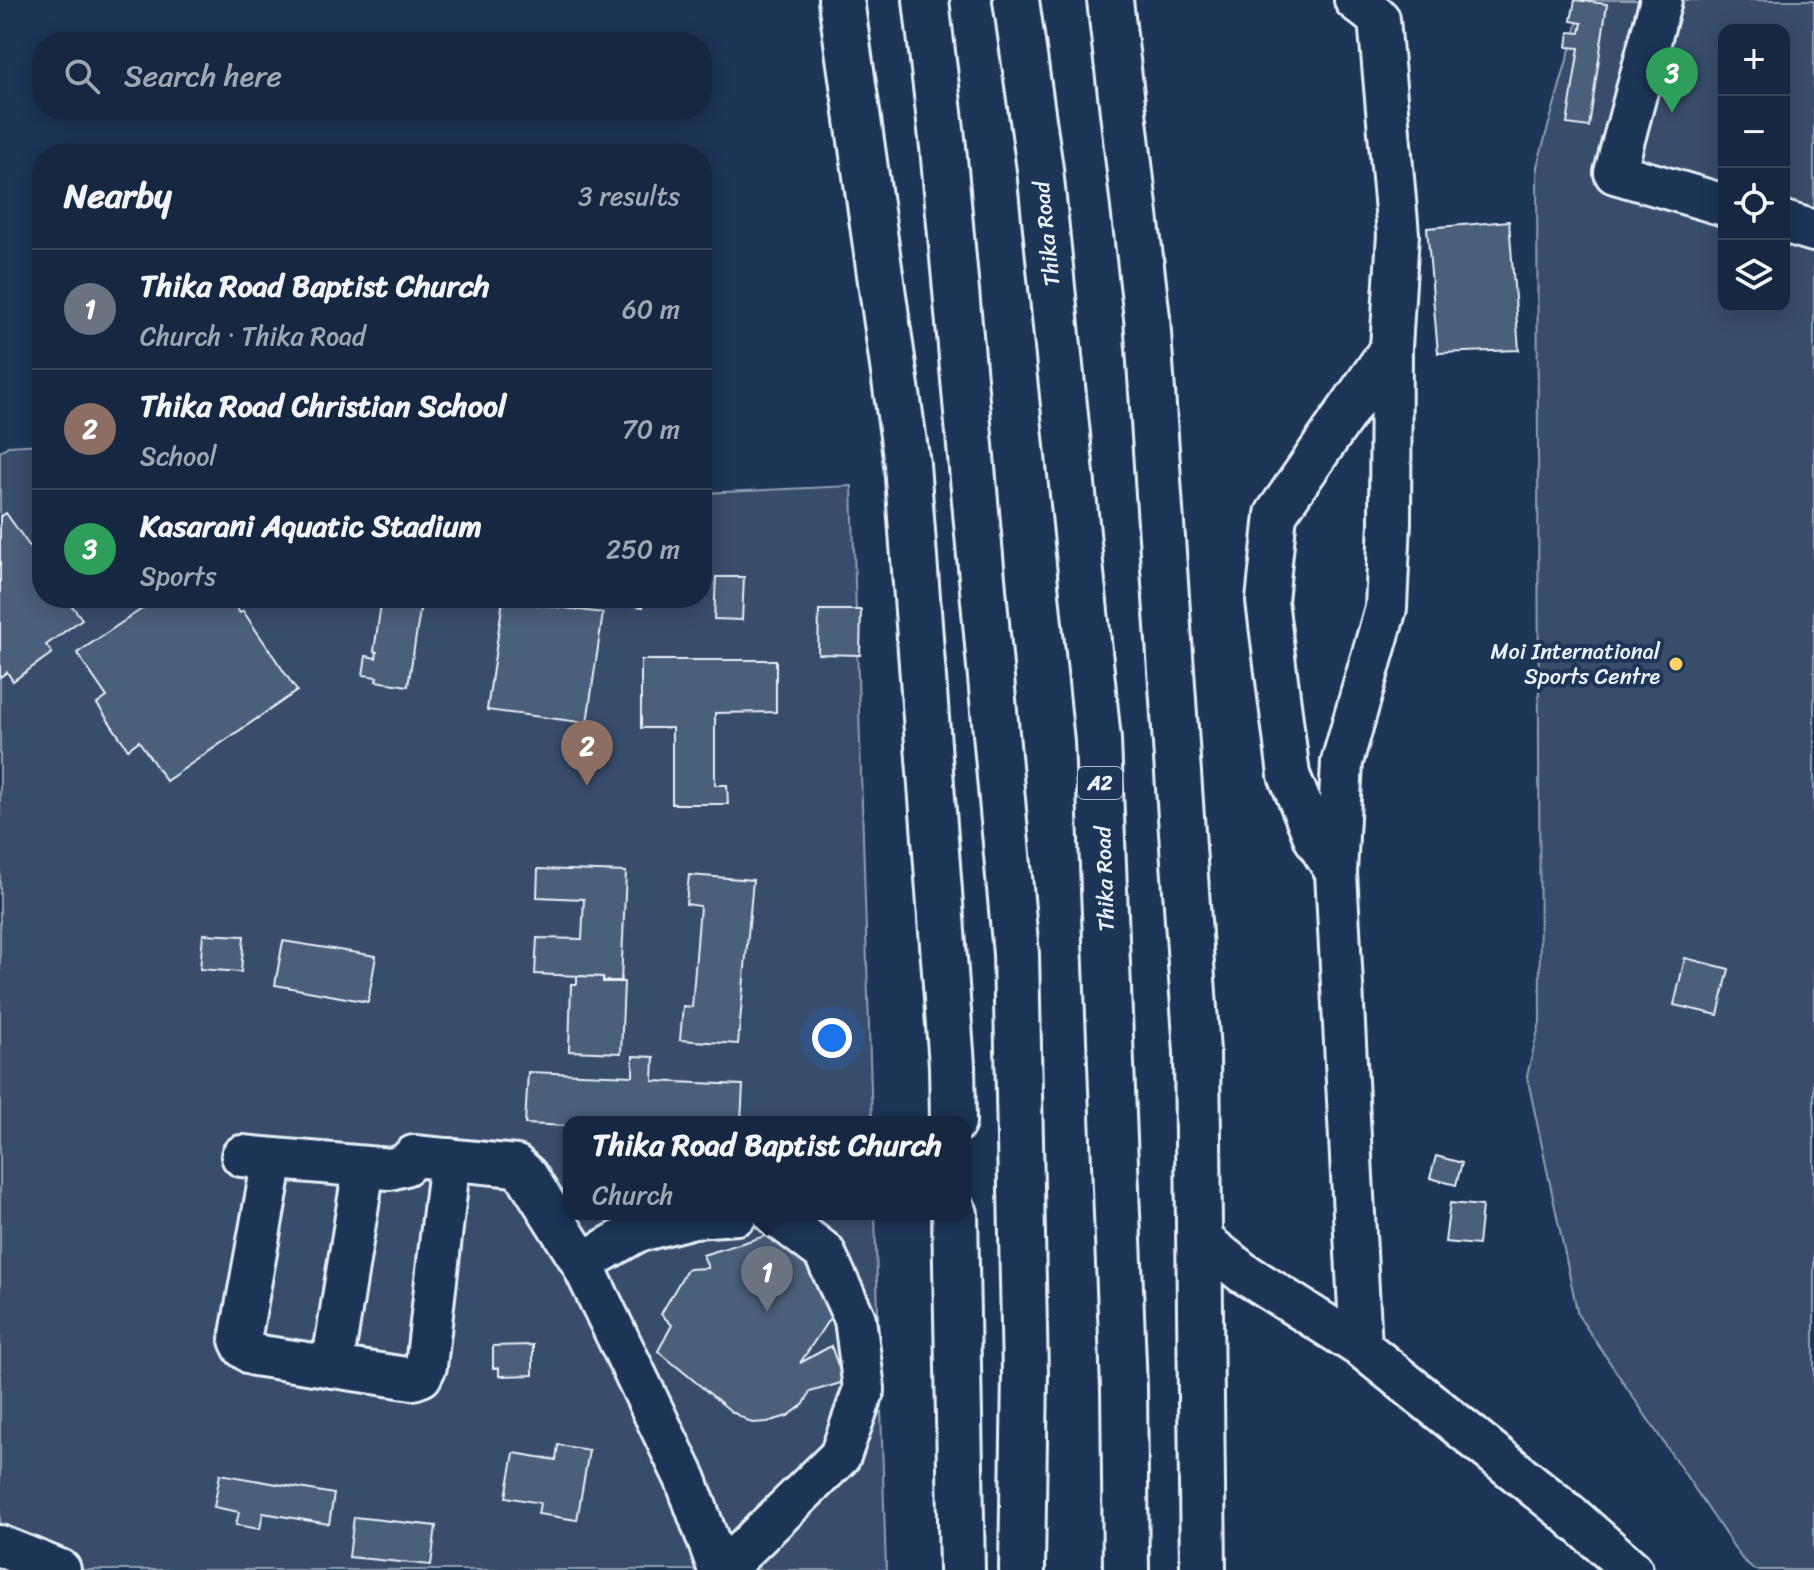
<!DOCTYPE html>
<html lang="en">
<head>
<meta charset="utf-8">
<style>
	:root { --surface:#162841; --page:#1f3048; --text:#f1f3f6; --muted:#9ea6b1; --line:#35445a; --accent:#db2777 }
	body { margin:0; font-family:Sriracha,sans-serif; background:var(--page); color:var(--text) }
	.controls { position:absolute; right:24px; top:24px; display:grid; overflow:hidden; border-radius:16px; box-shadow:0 4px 20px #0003 }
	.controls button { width:72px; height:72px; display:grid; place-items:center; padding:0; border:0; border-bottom:2px solid var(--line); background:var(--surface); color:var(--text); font:40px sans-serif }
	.you { position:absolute; left:832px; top:1038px; width:28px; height:28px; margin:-20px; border:6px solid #fff; border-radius:50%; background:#1a73e8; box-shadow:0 0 0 12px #1a73e833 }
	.badge { display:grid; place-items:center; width:52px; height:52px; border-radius:50%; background:var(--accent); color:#fff; font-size:26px; font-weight:700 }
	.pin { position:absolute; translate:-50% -66px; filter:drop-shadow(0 2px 4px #0008) }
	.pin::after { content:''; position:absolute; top:42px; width:28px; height:24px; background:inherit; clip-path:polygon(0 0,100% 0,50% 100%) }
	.popup { position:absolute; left:563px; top:1116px; width:408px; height:104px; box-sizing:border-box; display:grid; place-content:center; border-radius:16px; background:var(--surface); filter:drop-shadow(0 2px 6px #0005); font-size:26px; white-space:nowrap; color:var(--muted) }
	.popup b { font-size:30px; color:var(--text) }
	.popup::after { content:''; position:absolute; left:50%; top:100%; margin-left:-16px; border:16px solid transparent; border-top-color:var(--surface) }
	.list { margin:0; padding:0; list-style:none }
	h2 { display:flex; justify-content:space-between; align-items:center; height:104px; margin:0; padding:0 32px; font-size:34px }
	h2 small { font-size:26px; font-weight:400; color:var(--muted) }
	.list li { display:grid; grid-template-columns:52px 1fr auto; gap:24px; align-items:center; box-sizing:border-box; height:120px; padding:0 32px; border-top:2px solid var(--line) }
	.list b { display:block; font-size:30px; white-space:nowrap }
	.list p { margin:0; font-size:26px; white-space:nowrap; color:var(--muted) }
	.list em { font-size:26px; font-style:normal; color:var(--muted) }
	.icon { flex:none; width:44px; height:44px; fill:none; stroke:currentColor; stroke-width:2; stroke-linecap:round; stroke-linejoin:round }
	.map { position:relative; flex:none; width:1814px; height:1570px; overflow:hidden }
	.search { position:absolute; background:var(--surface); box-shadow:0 4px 20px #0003; left:32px; top:32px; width:680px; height:88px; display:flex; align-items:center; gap:20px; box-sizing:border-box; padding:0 28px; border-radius:32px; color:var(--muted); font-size:30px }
	.panel { position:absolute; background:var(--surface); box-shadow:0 4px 20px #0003; left:32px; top:144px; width:680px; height:464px; border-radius:32px }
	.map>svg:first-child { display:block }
</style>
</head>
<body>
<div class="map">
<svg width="1814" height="1570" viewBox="0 0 1814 1570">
	<rect width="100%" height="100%" fill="#1d3557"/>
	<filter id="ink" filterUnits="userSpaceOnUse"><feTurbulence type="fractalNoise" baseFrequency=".0125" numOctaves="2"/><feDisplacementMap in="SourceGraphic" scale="16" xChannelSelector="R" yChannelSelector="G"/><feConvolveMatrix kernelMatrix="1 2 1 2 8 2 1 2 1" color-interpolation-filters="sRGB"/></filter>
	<g filter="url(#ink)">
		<path fill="#374d6c" stroke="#909fb2" stroke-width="2" fill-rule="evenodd" d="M1584 0H1814V1570H1755L1742 1559 1578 1315 1527 1076 1540 1022 1537 166ZM1724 30H1784V306H1724Z
			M42 444V598H702V493L852 486 872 1122H569V1214H875L886 1570H0V452L8 446Z"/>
		<path fill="#495e7a" stroke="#e8f1f8" stroke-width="2" d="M1575 0 1607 4 1589 127 1567 124 1579 48 1567 47 1569 32 1580 33 1582 23 1571 21Z
			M1509 221 1519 350 1438 353 1427 228Z
			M6 513 42 564V598H66L82 619 46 645 52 653 13 681 7 672 0 677V517Z
			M716 577H744L742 620 714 619Z
			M158 598H230L240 613 243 611 297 691 166 781 139 741 128 749 97 704 107 697 77 653Z
			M382 598H422L408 686 376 681 377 677 363 675 366 656 376 658 377 652 374 651Z
			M616 598H644L643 607 616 603Z
			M503 600 603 613 587 723 487 710Z
			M819 610H861L860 655 818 654Z
			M641 660H776V712L715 713V785H727L728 804H672V728H641Z
			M538 869 626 872 621 981H604L603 977 535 974 537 938 582 939 584 899 537 897Z
			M689 875 753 880 738 1044 680 1040 683 1006 692 1007 700 906 686 904Z
			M203 934 244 936 241 972 200 969Z
			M283 941 376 956 368 1002 275 985Z
			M1685 958 1729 969 1718 1015 1674 1005Z
			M577 976 603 977V982H624L621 1053 569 1051 571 984H577Z
			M633 1056 654 1057 653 1081 743 1085 741 1122H569V1126L525 1124 528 1072 633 1076Z
			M1436 1156 1462 1163 1456 1185 1430 1178Z
			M1450 1203 1482 1206 1478 1245 1445 1242Z
			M765 1236 815 1267 839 1304 800 1363 831 1346 844 1382 810 1392 804 1404 788 1416 767 1422 752 1423 732 1412 658 1351 672 1325 661 1314 687 1269 708 1268 703 1255Z
			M533 1345V1375L499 1376V1368H493V1346Z
			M558 1445 589 1450 577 1520 538 1514 540 1503 506 1497 514 1453 556 1460Z
			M220 1474 334 1494 329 1524 263 1513 260 1529 236 1525 239 1512 214 1507Z
			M354 1517 436 1526 431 1565 349 1557Z"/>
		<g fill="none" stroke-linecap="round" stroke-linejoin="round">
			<g stroke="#e8f1f8" stroke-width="46">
				<path id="minor" d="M1355 0 1379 19 1398 234 1391 348 1390 522 1386 608 1342 762 1336 872 1361 1347
					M1661 0 1615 173 1724 205
					M1784 222 1814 231
					M1336 872 1315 839 1289 775 1267 601 1276 514 1391 348
					M242 1156 390 1169 405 1165 414 1156 516 1166 527 1176 582 1263
					M273 1159 240 1340 244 1348 254 1355 413 1379 421 1376 426 1366 450 1159
					M1198 1237 1242 1272 1361 1347 1570 1515 1632 1570
					M332 1367 364 1167
					M0 1546 60 1570
					M719 1570 686 1480 582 1263 636 1232 694 1217 737 1214
					M723 1570 840 1456 864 1389 855 1319 824 1252 774 1214"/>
			</g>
			<g stroke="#e8f1f8" stroke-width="50">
				<path id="major" d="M841 0 907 464 952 1065 953 1122
					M1110 0 1147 318 1197 1052 1203 1570
					M955 1214 962 1570"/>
			</g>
			<g stroke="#e8f1f8" stroke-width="50">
				<path id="highway" d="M926 0 943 147 1016 954 1025 1374 1022 1570
					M1016 0 1040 169 1098 740 1124 1388 1126 1570"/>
			</g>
			<use href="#minor" stroke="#1d3557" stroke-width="40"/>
			<use href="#major" stroke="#1d3557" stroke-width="44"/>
			<use href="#highway" stroke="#1d3557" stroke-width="44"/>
		</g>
	</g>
	<circle fill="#ffd166" stroke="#1d3557" stroke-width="3" cx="1676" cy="664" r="8"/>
	<g text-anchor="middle" stroke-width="8" stroke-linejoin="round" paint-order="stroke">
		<rect fill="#1d3557" stroke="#abb9c8" stroke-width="2" x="1078" y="767" width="44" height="32" rx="6"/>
		<g font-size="20" font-weight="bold" fill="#e8f1f8">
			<text x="1100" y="790">A2</text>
		</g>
		<g font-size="22" fill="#e8f1f8" stroke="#1d3557">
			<text transform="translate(1046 234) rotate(-96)" y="8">Thika Road</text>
			<text transform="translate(1104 879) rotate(-92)" y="8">Thika Road</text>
		</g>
		<g font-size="22" fill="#e8f1f8" stroke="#1d3557" text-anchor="end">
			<text x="1660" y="659">Moi International<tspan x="1660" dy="25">Sports Centre</tspan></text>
		</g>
	</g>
</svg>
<div class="controls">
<button>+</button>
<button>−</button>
<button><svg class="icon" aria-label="locate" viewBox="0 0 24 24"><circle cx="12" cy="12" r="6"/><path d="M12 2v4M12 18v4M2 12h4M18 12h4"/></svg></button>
<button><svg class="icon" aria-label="layers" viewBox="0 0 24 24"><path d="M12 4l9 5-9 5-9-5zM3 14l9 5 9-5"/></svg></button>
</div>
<div class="you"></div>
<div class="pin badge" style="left:767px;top:1312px;background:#6b7280">1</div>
<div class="popup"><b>Thika Road Baptist Church</b>Church</div>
<div class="pin badge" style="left:587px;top:786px;background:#8d6e63">2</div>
<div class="pin badge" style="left:1672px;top:113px;background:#2e9e5b">3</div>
<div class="search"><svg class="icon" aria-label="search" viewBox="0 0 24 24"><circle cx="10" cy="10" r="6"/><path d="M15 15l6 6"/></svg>Search here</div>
<section class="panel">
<h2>Nearby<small>3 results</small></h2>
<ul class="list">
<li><span class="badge" style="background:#6b7280">1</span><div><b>Thika Road Baptist Church</b><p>Church · Thika Road</p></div><em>60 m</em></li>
<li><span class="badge" style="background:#8d6e63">2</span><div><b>Thika Road Christian School</b><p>School</p></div><em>70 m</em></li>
<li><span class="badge" style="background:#2e9e5b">3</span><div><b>Kasarani Aquatic Stadium</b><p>Sports</p></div><em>250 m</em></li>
</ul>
</section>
</div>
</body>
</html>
